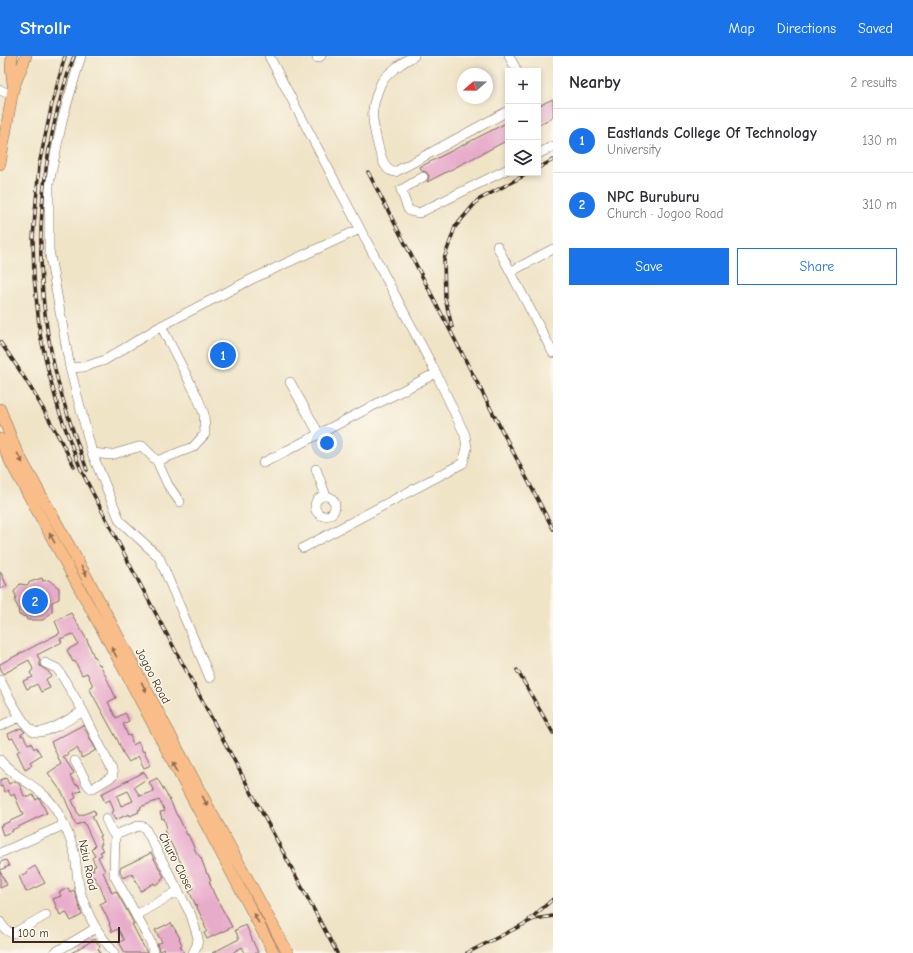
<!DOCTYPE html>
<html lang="en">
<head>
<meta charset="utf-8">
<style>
	:root { --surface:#fff; --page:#f2f2f3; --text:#2b2b33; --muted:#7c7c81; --line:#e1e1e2; --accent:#1a73e8 }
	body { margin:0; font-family:"Comic Neue",sans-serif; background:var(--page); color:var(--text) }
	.controls { position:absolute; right:12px; top:12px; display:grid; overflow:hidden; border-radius:0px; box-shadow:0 2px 6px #0003 }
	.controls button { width:36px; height:36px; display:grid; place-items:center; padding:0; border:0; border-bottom:1px solid var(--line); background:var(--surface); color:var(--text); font:20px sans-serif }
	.compass { position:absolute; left:457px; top:12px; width:36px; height:36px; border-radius:50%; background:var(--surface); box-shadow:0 2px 6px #0003; rotate:250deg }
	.scale { position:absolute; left:12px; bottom:10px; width:108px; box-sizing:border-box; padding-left:4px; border:2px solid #3b2a1e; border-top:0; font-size:11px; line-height:14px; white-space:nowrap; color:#3b2a1e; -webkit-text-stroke:3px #fbf7ec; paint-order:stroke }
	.you { position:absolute; left:327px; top:387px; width:14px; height:14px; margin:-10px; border:3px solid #fff; border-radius:50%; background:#1a73e8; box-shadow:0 0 0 6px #1a73e833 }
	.badge { display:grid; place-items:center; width:26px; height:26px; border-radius:50%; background:var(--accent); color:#fff; font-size:13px; font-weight:700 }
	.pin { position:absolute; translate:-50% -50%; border:2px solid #fff; box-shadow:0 1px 4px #0006 }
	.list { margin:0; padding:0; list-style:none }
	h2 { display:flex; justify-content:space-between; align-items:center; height:52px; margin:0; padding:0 16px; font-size:17px }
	h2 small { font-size:13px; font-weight:400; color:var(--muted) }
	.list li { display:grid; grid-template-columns:26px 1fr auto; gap:12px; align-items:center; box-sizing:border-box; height:64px; padding:0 16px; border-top:1px solid var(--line) }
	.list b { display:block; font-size:15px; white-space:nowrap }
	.list p { margin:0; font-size:13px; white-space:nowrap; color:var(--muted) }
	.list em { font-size:13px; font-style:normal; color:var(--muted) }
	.actions { display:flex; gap:8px; padding:12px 16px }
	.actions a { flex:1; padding:9px 0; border:1px solid var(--accent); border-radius:0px; text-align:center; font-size:14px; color:var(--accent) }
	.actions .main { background:var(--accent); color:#fff }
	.icon { flex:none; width:22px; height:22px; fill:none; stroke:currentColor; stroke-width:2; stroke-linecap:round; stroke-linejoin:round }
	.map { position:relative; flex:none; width:553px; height:897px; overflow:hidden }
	header { display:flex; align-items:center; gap:24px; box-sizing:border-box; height:56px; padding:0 20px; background:var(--accent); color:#fff }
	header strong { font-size:19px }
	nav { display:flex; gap:22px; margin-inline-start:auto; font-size:14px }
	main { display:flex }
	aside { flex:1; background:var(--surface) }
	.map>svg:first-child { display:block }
</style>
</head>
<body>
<header>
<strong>Strollr</strong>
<nav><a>Map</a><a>Directions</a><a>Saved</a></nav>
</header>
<main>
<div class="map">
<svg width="553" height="897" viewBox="0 0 553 897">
	<rect width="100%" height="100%" fill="#fbf7ec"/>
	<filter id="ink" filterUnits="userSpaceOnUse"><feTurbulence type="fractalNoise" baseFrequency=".025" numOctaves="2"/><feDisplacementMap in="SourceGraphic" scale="8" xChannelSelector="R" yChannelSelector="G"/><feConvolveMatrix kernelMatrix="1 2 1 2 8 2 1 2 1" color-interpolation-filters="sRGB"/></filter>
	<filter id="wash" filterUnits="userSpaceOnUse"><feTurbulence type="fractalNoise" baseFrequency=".012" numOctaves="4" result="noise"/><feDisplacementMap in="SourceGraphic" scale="16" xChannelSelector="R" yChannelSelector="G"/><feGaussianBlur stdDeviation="0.9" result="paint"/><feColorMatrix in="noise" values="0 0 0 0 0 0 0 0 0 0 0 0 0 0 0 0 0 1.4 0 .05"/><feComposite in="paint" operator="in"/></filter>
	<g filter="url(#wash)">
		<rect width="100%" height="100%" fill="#f0e4c7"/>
		<g id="blocks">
			<path fill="#e8accb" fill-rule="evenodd" d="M553 43V61L538 69V50Z
				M508 66V84L427 126 429 121 428 118 426 116 422 115 420 111Z
				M0 515 7 530 0 533Z
				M42 522 43 525 49 524 59 532V543L52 546V556L43 564H27L26 561 19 559 18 551 15 546 16 540 14 536 20 528 27 529 30 526Z
				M71 557 87 584 94 601 95 600 99 609 100 608 116 642 108 646 116 662 125 657 129 665 123 668 128 680 130 679 133 689 138 686 143 696 144 695 151 709 144 712 138 700 129 706 123 697 118 685 89 632 93 630 87 617 82 619 75 605 73 606 67 594 78 588 73 578 60 583 62 586 37 599 40 604V610L49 616 51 620 46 623 50 632 41 636 37 628 27 633 23 625 33 621 30 617 33 613 29 604 3 618 0 611V608L60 577 55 565Z
				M83 669 96 694 82 702 77 692 67 697 68 699 63 700 74 717 70 720 76 729 78 728 81 735 74 737 76 742 72 744 79 760 94 754 96 759 92 760 101 779 99 780 102 788 100 789 103 795 100 796 102 799 98 801 105 815 103 816 112 837 116 835 131 862 134 868H132L147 897H125L119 886 124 884 118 873 112 876 109 868 110 867 100 848 106 845 100 830 94 821 88 823 86 817 94 814 93 811 96 810 92 802 95 800 91 794 95 790 84 766 76 769 63 738 48 717 61 708 51 686Z
				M21 672 25 676 21 678V680L23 679 28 688 31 687 34 693 36 691 41 699 30 706 32 709 25 713 17 696 20 694 13 682 10 683 8 678Z
				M144 716 148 722 134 731 140 740 154 735 149 726 157 722 171 746 177 760H178L187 779 188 778 196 796 201 802 207 818H208L211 825H209L214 838 232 871 207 883 204 877 207 875 204 868H205L189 835 194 832 164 774 167 773 164 762 162 763 160 756 165 755 159 744 140 751 141 753 138 754 139 756 130 760 129 758 115 764 111 756 114 755 110 744 105 746 101 738ZM128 735 133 745 121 750 117 740Z
				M6 722 9 728 15 725 20 729 24 740H26L27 742 33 739 36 744 39 742 47 757 12 774 13 775 3 779 0 770 23 759 14 738 11 740 8 734 5 736 2 730 0 731V724Z
				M151 797 164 821 161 823 162 825 155 829 154 827 141 835 132 818 123 822 120 816V812Z
				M6 804 9 810 0 814V806Z
				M35 810 45 827 26 836 19 820 28 817 27 815Z
				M0 815 7 829 0 832Z
				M68 832 70 836 74 834 82 859 71 865 66 856 60 859 53 843 61 840 59 836Z
				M171 867 180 882H179L182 889 180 890 184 897H166L164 893 159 895 157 888 162 886 155 874 166 869V870Z
				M246 869 258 897H245L242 891 232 897H212L239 883 235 874Z
				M95 883 100 891 98 893 101 897H71Z"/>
		</g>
	</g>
	<g filter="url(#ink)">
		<use href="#blocks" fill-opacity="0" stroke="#7a6b59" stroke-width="1"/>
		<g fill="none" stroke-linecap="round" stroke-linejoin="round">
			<g stroke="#7a6b59" stroke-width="10">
				<path id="minor" d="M81 0 63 61 49 127V194L70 312 92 397 120 465 159 501 210 622
					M269 0 436 317 465 379 467 392 463 407 303 492
					M414 0C404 5 387 17 381 27 378 34 374 46 373 53 371 64 380 104 387 112 389 115 392 115 395 116L508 55
					M509 0 517 15
					M317 2 321 0
					M0 34 12 39
					M538 98 553 90
					M423 121 401 134 408 153 410 155 419 157 508 113
					M497 190 553 297
					M512 215 553 193
					M70 312 84 311 105 304 161 270 252 223 360 173
					M290 326 319 378
					M92 397 111 399 142 390 157 405 168 429 180 446
					M157 405 193 391 205 378 204 358 197 340 161 270
					M263 407 436 317
					M316 413 326 440
					M315 450a10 10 0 1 1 20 0a10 10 0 1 1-20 0Z
					M45 607 56 612 59 615 83 655 112 714 113 720 93 732H91L88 729 75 705
					M0 624C6 635 24 673 35 676 46 679 73 661 83 655
					M0 670 20 661
					M0 704C15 723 41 730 55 752 64 767 71 782 75 799 77 813 77 828 82 841 86 852 90 863 96 872 101 881 108 888 114 897
					M106 763 112 776 115 779 138 770 144 771 146 774 191 859 198 882 197 889 193 897
					M115 779 114 819 136 859
					M0 797 64 769
					M0 866C4 872 6 876 14 877L46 859
					M54 897 96 872
					M153 897 151 887 136 859 178 835"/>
			</g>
			<g stroke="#7a6b59" stroke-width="12">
				<path id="major" d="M12 0 11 11 13 29
					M0 108 13 33 26 0
					M0 353 15 392 91 529 210 754 288 897
					M0 383 11 407 127 619 274 897"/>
			</g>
			<use href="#minor" stroke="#fff" stroke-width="9"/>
			<use href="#major" stroke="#f8bd89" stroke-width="11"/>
			<g stroke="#3b2a1e" stroke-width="3.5">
				<path id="rail" d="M65 0 52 48 39 109 33 182 34 221 40 278 49 318 59 355 74 396 82 416 132 513 337 897
					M74 0C39 96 31 204 53 305 61 342 74 378 87 414
					M538 112 553 104
					M368 116 553 473
					M452 271 445 242 444 203 455 171 478 144 529 117
					M0 286C29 325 52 367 74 410
					M517 614 553 677
					M529 864 553 843
					M467 897 534 863 553 860"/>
			</g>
			<use href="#rail" stroke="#fbf7ec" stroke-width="2" stroke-dasharray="6" stroke-linecap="butt"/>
		</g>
		<defs><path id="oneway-solid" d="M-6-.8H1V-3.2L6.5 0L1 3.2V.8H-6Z"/></defs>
		<g fill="#906c4e">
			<use href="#oneway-solid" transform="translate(20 402) rotate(62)"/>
			<use href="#oneway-solid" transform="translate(52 482) rotate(-119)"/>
			<use href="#oneway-solid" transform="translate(84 515) rotate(61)"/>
			<use href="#oneway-solid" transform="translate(114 596) rotate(-118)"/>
			<use href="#oneway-solid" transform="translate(144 631) rotate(63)"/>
			<use href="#oneway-solid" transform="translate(175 711) rotate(-119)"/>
			<use href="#oneway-solid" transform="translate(205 745) rotate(62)"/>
			<use href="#oneway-solid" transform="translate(256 862) rotate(-118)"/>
		</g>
	</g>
	<g text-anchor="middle" stroke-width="3" stroke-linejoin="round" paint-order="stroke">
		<g font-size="12" fill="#3b2a1e" stroke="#fbf7ec">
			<text transform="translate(153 620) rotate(62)" y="4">Jogoo Road</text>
			<text transform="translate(176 805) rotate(63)" y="4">Churo Close</text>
			<text transform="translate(88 809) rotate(78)" y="4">Nziu Road</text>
		</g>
	</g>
</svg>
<div class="controls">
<button>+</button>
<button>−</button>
<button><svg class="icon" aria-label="layers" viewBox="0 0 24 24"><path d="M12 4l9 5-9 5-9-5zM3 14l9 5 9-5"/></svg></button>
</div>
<svg class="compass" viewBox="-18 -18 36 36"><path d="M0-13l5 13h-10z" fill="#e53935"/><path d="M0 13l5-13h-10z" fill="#7c7c81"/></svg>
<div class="scale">100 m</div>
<div class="you"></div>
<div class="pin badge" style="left:223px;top:299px">1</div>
<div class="pin badge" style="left:35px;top:545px">2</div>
</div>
<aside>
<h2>Nearby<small>2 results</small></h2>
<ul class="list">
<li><span class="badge">1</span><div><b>Eastlands College Of Technology</b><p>University</p></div><em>130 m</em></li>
<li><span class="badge">2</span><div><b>NPC Buruburu</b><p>Church · Jogoo Road</p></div><em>310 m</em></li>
</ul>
<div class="actions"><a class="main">Save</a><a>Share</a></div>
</aside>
</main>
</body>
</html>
